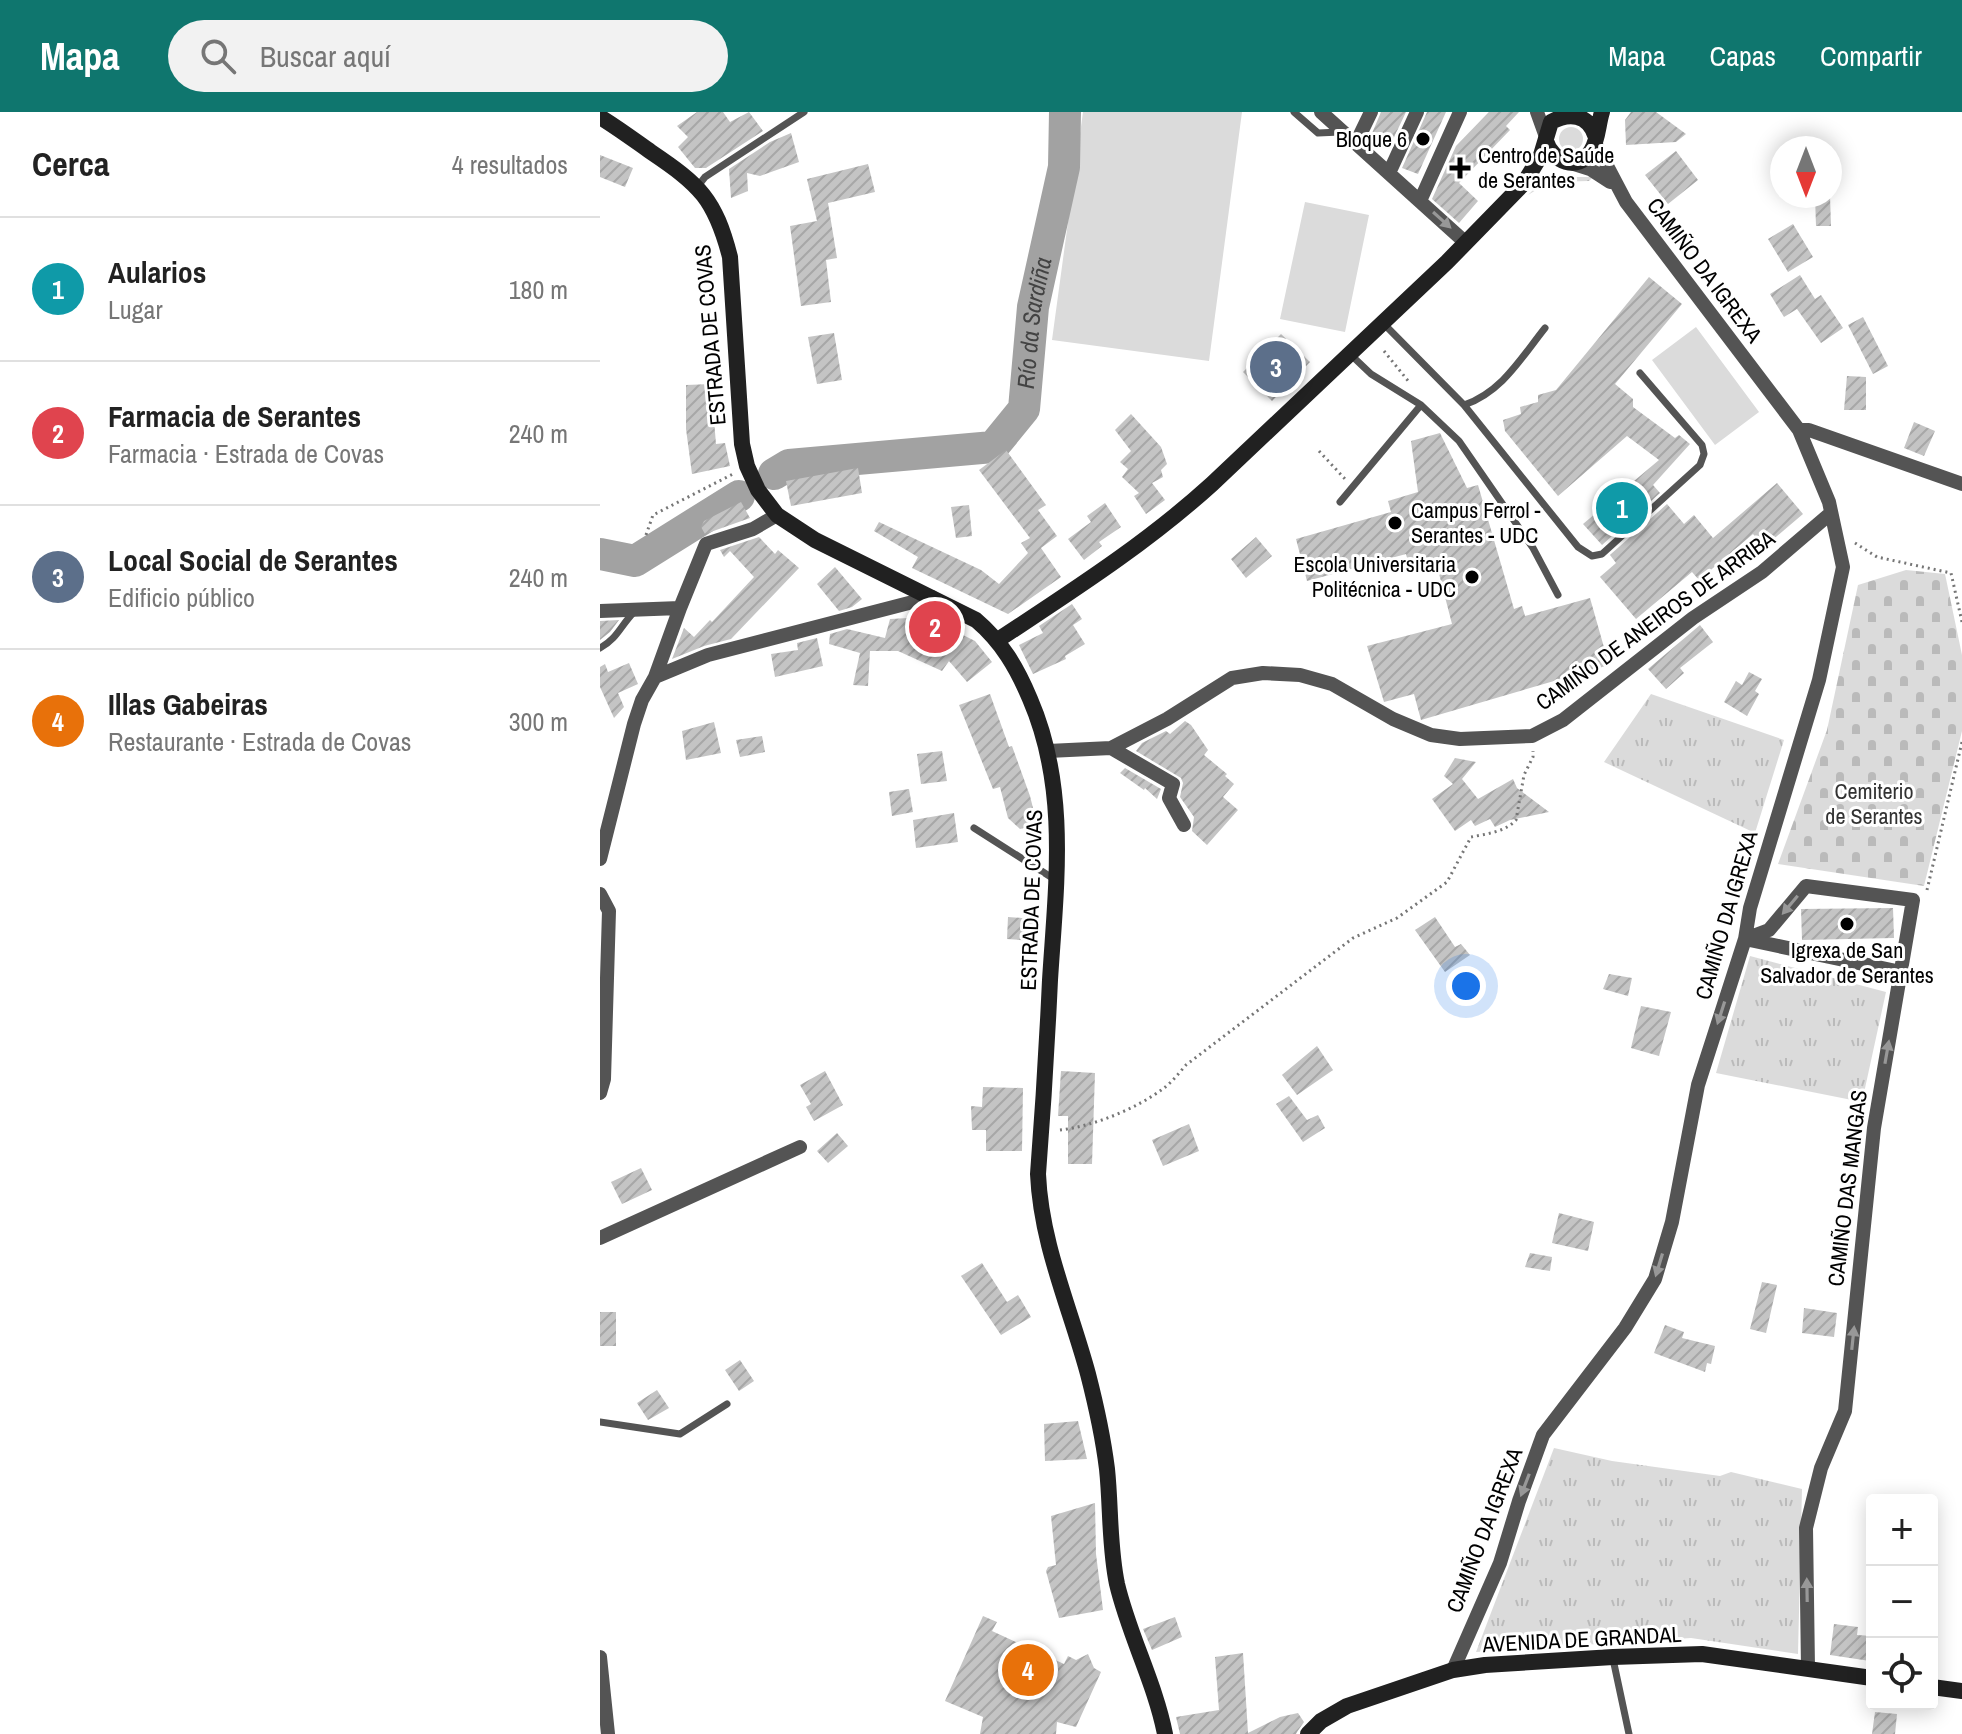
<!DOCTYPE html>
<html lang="es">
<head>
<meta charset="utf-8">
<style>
	:root { --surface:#fff; --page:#f2f2f2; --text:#222; --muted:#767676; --line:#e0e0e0; --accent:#0f766e }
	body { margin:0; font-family:"Archivo Narrow",sans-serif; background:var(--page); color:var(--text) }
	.controls { position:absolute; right:24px; bottom:24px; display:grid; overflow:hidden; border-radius:8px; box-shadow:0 4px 20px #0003 }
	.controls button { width:72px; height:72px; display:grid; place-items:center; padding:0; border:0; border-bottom:2px solid var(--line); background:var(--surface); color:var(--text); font:40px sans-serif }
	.compass { position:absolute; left:1170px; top:24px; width:72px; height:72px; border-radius:50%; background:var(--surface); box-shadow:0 4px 20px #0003; rotate:180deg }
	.you { position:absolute; left:866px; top:874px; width:28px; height:28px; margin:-20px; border:6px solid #fff; border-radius:50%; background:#1a73e8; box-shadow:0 0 0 12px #1a73e833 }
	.badge { display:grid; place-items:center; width:52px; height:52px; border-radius:50%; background:var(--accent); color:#fff; font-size:26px; font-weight:700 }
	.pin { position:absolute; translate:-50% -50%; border:4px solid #fff; box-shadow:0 2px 8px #0006 }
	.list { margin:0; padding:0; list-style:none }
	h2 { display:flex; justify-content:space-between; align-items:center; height:104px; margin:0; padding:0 32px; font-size:34px }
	h2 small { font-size:26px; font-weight:400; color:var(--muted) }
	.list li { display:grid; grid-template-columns:52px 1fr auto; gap:24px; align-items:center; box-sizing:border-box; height:144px; padding:0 32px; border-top:2px solid var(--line) }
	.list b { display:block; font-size:30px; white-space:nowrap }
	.list p { margin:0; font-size:26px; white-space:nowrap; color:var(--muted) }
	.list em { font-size:26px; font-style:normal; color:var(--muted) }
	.icon { flex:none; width:44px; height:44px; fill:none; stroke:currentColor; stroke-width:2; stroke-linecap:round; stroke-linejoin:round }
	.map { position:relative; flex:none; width:1362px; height:1622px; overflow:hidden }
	header { display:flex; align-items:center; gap:48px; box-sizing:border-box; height:112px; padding:0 40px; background:var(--accent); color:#fff }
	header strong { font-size:38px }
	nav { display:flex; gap:44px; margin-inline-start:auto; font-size:28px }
	.search { width:560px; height:72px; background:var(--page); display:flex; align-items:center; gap:20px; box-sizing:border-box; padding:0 28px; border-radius:44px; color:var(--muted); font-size:30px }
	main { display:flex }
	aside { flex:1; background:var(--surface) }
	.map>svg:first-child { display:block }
</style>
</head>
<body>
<header>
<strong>Mapa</strong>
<div class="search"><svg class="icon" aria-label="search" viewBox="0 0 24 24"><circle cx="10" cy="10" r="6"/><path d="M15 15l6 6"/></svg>Buscar aquí</div>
<nav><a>Mapa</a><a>Capas</a><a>Compartir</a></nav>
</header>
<main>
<aside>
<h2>Cerca<small>4 resultados</small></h2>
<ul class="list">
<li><span class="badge" style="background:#0f9aa8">1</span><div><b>Aularios</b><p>Lugar</p></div><em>180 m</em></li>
<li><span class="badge" style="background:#e0444e">2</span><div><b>Farmacia de Serantes</b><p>Farmacia · Estrada de Covas</p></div><em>240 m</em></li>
<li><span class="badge" style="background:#5c6f8a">3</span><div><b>Local Social de Serantes</b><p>Edificio público</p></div><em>240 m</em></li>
<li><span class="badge" style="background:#e8710a">4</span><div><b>Illas Gabeiras</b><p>Restaurante · Estrada de Covas</p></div><em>300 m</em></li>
</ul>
</aside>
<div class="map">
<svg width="1362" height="1622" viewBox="0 0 1362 1622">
	<defs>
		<pattern id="grass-tufts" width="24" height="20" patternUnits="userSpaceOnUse" patternTransform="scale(2)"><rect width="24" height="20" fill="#dbdbdb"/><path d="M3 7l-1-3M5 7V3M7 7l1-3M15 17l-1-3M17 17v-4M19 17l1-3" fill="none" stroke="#bababa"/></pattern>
		<pattern id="cemetery-stones" width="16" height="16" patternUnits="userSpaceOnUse" patternTransform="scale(2)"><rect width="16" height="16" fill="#dbdbdb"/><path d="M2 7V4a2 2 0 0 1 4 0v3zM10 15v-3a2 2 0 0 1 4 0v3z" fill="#bababa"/></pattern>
		<pattern id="building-hatch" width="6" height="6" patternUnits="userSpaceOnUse" patternTransform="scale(2)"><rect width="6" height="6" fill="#c4c4c4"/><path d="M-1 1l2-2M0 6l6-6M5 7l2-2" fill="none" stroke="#a7a7a7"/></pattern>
	</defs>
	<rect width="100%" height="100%" fill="#fff"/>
	<path fill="url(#grass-tufts)" d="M959 27a12 12 0 1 1 24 0a12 12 0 1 1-24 0Z
		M953 65H990L992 66 989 69 949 70 928 83 939 72Z
		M1051 582 1184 628 1155 721 1004 650Z
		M1150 844 1286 880 1262 990 1116 961Z
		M954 1336 1012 1349 1120 1364 1131 1360 1202 1377 1198 1542 1091 1526 876 1540Z"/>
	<path fill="url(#cemetery-stones)" d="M1306 458 1345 462 1362 543V619L1324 774 1178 752 1227 618 1258 473Z"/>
	<path fill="#dbdbdb" d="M483 0H642L609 249 452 228Z
		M705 90 769 103 745 220 680 207Z
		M1096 215 1159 300 1115 333 1052 248Z"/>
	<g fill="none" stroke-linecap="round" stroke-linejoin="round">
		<g stroke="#a2a2a2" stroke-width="32">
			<path id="s1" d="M174 362 189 353 393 335 424 297 433 195 464 55 465 0"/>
			<path d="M0 442 35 449 139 384"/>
		</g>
	</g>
	<path fill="url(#building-hatch)" d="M97 0H123L130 10 149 0 163 19 106 56H95L78 35 88 25 77 14Z
		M781 0H806L789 36 770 26Z
		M827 0H846L818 62 802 56Z
		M889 0H919L906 14 910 18 859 71 878 89 859 111 832 87 856 34Z
		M1031 0H1056L1086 22 1076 30 1026 33 1025 8Z
		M191 21 199 50 160 64 147 61 148 79 131 86 129 57 170 30Z
		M1076 39 1098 68 1068 92 1045 63Z
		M0 43 33 56 25 75 0 65Z
		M268 52 275 80 228 91 237 146 226 148 231 190 201 194 190 114 217 109 207 67Z
		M1215 84H1230L1231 114H1216Z
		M1193 112 1213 145 1188 160 1168 127Z
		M1200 163 1215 187 1221 183 1243 216 1221 231 1197 197 1184 205 1170 182Z
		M1049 165 1082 192 1015 272 1033 287V295L1075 326 1079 323 1090 332 1053 373 1060 381 1002 433 983 412 1059 348 1027 324 958 384 905 319 903 308 921 302 920 295 938 290V283L956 278Z
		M1263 205 1288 254 1273 262 1248 213Z
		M234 221 242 268 217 272 208 225Z
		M681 222 710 250 672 289 643 260Z
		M1247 264 1266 265V298H1244Z
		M111 272 116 332 125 331 130 354 92 362 86 317V273Z
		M531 302 561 335 567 352 561 358 563 365 552 371 565 388 546 402 534 384 539 381 522 365 528 357 520 350 531 339 515 318Z
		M1314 310 1335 319 1324 344 1304 336Z
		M840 321 867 376 878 373 914 497 922 494 925 504 990 486 1009 553 821 608 814 582 784 590 767 534 852 512 837 454 811 462 806 442 707 469 696 427 791 400 788 389 818 380 811 329Z
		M406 338 446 393 438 398 457 424 441 436 461 465 408 502 312 456 318 445 274 419 279 410 381 458 399 472 428 441 421 431 430 426 379 358Z
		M258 356 262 381 191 394 186 369Z
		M1177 371 1203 402 1164 435 1153 422 1099 468 1092 460 1036 507 1000 465 1016 451 1010 443 1067 392 1084 412 1094 403 1113 426Z
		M141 390 150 406 105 422 101 415 104 409Z
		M505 391 521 415 499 430 502 434 484 448 468 427 491 410 487 404Z
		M369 393 372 424 356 426 351 395Z
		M159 425 175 442 178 438 199 456 131 527 104 534 72 547 84 516 94 525 110 508 112 510 154 465 130 439 124 445 120 438Z
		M656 425 672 444 646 466 631 447Z
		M235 455 262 487 252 495 239 499 217 472Z
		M472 492 482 507 473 513 485 532 465 544 466 547 433 562 419 533 443 521 439 514Z
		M327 505 375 529 392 550 367 570 349 549 342 559 298 539H270L268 574 253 573 260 541 229 532 230 522 247 517 285 526 290 507Z
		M19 508 10 520 0 528V509Z
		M1100 513 1113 530 1080 556 1084 561 1066 577 1048 557Z
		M217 526 223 554 175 565 171 542 198 538 197 531Z
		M29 551 38 572 18 581 24 595 14 606 0 575V555L5 552 8 560Z
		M1149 560 1162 567 1155 579 1159 582 1147 604 1124 590 1136 569 1142 573Z
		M390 582 409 635 412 634 430 684 433 696 428 698 432 714 420 717 408 706 400 675 393 677 359 593Z
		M585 609 591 613 608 638 604 643 627 662 625 664 634 672 623 685 638 698 607 733 592 719 594 705 580 685 583 671 581 666 536 639 542 631 566 619 570 622Z
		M114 610 121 641 86 648 82 619Z
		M162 624 165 640 140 645 136 628Z
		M342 639 347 669 321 672 317 642Z
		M855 646 876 650 862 667 878 687 913 667 917 676 949 700 910 708 895 715 890 707 875 714 871 708 855 719 832 687 853 672 844 664Z
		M525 656 561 677 557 687 545 676 544 678 520 661Z
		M309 677 313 700 292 704 289 680Z
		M354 701 358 730 316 736 313 708Z
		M1293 796 1294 826 1202 828 1201 797Z
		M408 805 434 807 433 829 407 827Z
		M835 805 855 835 861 832 870 843 845 860 815 818Z
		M1009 862 1032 866 1028 884 1003 877Z
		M1041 894 1071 900 1059 944 1031 936Z
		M717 934 733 958 697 983 682 963Z
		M225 959 243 993 214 1009 206 995 211 992 200 973Z
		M461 959 495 961 492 1052H468V1004H458Z
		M383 975 423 976 422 1039H386V1018H372L371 994 382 995Z
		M689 984 707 1008 718 1003 725 1016 703 1030 676 992Z
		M589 1012 599 1039 563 1054 552 1028Z
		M237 1021 248 1034 228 1051 217 1039Z
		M41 1056 52 1078 22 1092 11 1070Z
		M959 1101 994 1110 988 1139 952 1131Z
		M930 1141 952 1145 950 1159 925 1155Z
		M382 1151 407 1190 418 1183 431 1205 401 1223 361 1164Z
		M1162 1170 1177 1173 1166 1221 1150 1217Z
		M1204 1196 1237 1201 1234 1225 1202 1221Z
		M0 1200H16V1234H0Z
		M1065 1213 1084 1220 1082 1226 1115 1234 1111 1252 1107 1251 1105 1260 1054 1241Z
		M140 1248 154 1269 139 1279 125 1258Z
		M57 1278 69 1296 48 1308 37 1291Z
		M478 1309 487 1347 445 1349 444 1312Z
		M495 1391 496 1442 503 1498 459 1506 446 1459 448 1455 456 1453 451 1404Z
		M383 1504 397 1510 392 1519 464 1552 468 1544 476 1548 488 1542 494 1556 501 1560 476 1615 457 1610 456 1622H380L383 1605 345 1589Z
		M575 1505 582 1525 552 1538 543 1517Z
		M1234 1512 1258 1515 1257 1523 1272 1524 1270 1549 1230 1543Z
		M643 1541 648 1621 680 1605 698 1601 704 1610 697 1620 696 1622H580L576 1605 619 1598 615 1545Z
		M1275 1600 1297 1602 1295 1622H1272Z"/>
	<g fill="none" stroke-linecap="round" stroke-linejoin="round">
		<path stroke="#767676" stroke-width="3" stroke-dasharray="2 4" stroke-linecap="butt" d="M784 239 809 270
			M719 339 745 367
			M46 423 53 403 133 362
			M1255 431 1277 445 1351 461 1362 510
			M1327 778 1362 630
			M460 1018C494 1014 536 997 564 976 572 970 579 961 586 953L753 826 797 806 847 770 871 725C886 722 905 720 916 708L924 663 933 645V639"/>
		<path stroke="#545454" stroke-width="7" d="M694 0 718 21 740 20
			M98 74 105 65 204 0
			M783 211 864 293C902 280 921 246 945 216
			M821 293 859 329 933 436 958 483
			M864 293 978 435 992 444 1002 442 1100 353 1104 342 1102 333 1040 261
			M740 390 821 293 771 262 751 243
			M0 536C18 526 20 514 35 499
			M374 716 454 767
			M0 1310 80 1322 127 1292
			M1013 1547 1029 1622"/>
		<path stroke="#545454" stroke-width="14" d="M721 0 866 131
			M937 0 946 25
			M756 31 771 0
			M971 51 990 57 1010 70
			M789 61 817 0
			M820 89 860 0
			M1199 318H1209L1362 372
			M0 499 80 496 106 432 153 417 177 403
			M55 565 80 496
			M511 636 573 672 569 686 584 713
			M448 639 511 636 567 607 632 566 663 561 700 563 732 572 793 607 831 623 860 627 932 624 963 608 1093 506 1162 460 1231 401
			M0 747 34 612 42 588 55 565 108 543 332 485
			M0 782 9 799 4 967 0 981
			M1145 827 1169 818 1206 774 1313 788 1274 1016 1245 1299 1221 1356 1206 1416 1208 1556
			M1145 827 1301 860
			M0 1126 200 1035
			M0 1545 8 1622
			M853 1558 900 1451 919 1389 943 1323 1025 1216 1055 1167 1072 1110 1098 973 1145 827 1150 796 1219 568 1243 455 1229 390 1199 318 1026 90 995 31"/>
		<path stroke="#212121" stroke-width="16" d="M0 5C18 16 34 28 51 40 100 73 115 87 130 145L142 332 147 354 158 378 177 403 215 428 376 508C402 530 417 556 430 587 469 677 456 773 450 868 447 933 443 998 438 1062 441 1132 470 1195 488 1262 496 1293 503 1325 507 1357 511 1395 509 1434 517 1472 529 1523 555 1571 565 1622
			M946 29C952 49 978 61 991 39 998 29 998 12 1002 0
			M398 528C472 479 546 432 612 372L847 150 924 71 941 43 951 10C969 0 988 2 995 23
			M1332 1575 1362 1579
			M708 1622 721 1609 747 1594 853 1558 885 1553 1013 1545 1102 1542 1272 1566"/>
	</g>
	<defs><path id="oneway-solid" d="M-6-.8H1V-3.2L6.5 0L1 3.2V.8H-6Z" transform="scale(2)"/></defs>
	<g fill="#989898">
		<use href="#oneway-solid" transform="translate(842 108) rotate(42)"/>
		<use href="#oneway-solid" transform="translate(1190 793) rotate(130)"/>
		<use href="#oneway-solid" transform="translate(1121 901) rotate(108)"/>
		<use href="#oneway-solid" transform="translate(1287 940) rotate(-80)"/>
		<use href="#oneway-solid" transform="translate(1059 1153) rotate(107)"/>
		<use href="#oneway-solid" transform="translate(1253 1226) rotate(-84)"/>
		<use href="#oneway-solid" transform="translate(925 1373) rotate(111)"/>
		<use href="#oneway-solid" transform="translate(1207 1478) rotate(-91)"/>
	</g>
	<g fill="#000" stroke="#fff" stroke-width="3">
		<circle cx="823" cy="27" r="8"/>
		<path d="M856 44h8v8h8v8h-8v8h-8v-8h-8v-8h8z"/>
		<circle cx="795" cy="411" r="8"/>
		<circle cx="872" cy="465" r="8"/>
		<circle cx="1247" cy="812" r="8"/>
	</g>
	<g text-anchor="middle" stroke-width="6" stroke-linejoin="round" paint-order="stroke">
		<g font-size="22" fill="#000" stroke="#fff" text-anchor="end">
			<text x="807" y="35">Bloque 6</text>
			<text x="878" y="51" text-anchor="start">Centro de Saúde<tspan x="878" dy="25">de Serantes</tspan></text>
			<text x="811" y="406" text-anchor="start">Campus Ferrol -<tspan x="811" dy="25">Serantes - UDC</tspan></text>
			<text x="856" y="460">Escola Universitaria<tspan x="856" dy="25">Politécnica - UDC</tspan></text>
			<text x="1247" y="846" text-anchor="middle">Igrexa de San<tspan x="1247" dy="25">Salvador de Serantes</tspan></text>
		</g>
		<g font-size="22" fill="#000" stroke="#fff">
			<text transform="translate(1105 158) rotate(53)" y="8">CAMIÑO DA IGREXA</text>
			<text transform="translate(110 223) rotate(-95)" y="8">ESTRADA DE COVAS</text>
			<text transform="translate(1055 508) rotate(-36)" y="8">CAMIÑO DE ANEIROS DE ARRIBA</text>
			<text transform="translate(431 788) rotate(-88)" y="8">ESTRADA DE COVAS</text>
			<text transform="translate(1126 803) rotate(-74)" y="8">CAMIÑO DA IGREXA</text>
			<text transform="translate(1247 1076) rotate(-83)" y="8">CAMIÑO DAS MANGAS</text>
			<text transform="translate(884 1418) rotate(-69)" y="8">CAMIÑO DA IGREXA</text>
			<text transform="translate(982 1527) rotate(-3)" y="8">AVENIDA DE GRANDAL</text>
		</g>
		<g font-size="22" fill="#323232" stroke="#fff">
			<text x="1274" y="687">Cemiterio<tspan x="1274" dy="25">de Serantes</tspan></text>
		</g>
		<g font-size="24" font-style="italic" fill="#434343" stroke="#fff">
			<text dy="8" stroke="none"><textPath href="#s1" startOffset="358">Río da Sardiña</textPath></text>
		</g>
	</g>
</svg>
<div class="controls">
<button>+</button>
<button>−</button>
<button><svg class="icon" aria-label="locate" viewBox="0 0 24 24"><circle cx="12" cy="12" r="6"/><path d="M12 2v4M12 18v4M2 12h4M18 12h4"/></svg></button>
</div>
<svg class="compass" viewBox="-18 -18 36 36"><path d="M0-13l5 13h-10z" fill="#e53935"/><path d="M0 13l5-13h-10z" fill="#767676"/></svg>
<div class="you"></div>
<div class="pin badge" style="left:1022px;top:396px;background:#0f9aa8">1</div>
<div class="pin badge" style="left:335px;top:515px;background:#e0444e">2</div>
<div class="pin badge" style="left:676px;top:255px;background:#5c6f8a">3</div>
<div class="pin badge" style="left:428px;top:1558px;background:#e8710a">4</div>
</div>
</main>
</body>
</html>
